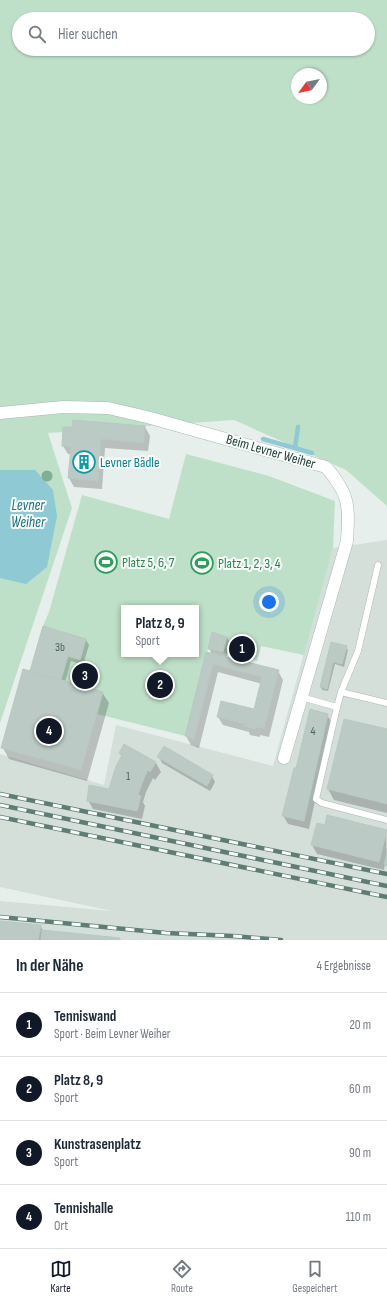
<!DOCTYPE html>
<html lang="de">
<head>
<meta charset="utf-8">
<style>
	:root { --surface:#fff; --page:#f6f6f7; --text:#1f2937; --muted:#747a83; --line:#e0e1e3; --accent:#111827 }
	body { margin:0; font-family:"Sofia Sans Condensed",sans-serif; background:var(--page); color:var(--text) }
	.compass { position:absolute; left:291px; top:68px; width:36px; height:36px; border-radius:50%; background:var(--surface); box-shadow:0 1px 3px #0004; rotate:237deg }
	.you { position:absolute; left:269px; top:602px; width:14px; height:14px; margin:-10px; border:3px solid #fff; border-radius:50%; background:#1a73e8; box-shadow:0 0 0 6px #1a73e833 }
	.badge { display:grid; place-items:center; width:26px; height:26px; border-radius:50%; background:var(--accent); color:#fff; font-size:13px; font-weight:700 }
	.pin { position:absolute; translate:-50% -50%; border:2px solid #fff; box-shadow:0 1px 4px #0006 }
	.popup { position:absolute; left:121px; top:605px; width:78px; height:52px; box-sizing:border-box; display:grid; place-content:center; border-radius:0px; background:var(--surface); filter:drop-shadow(0 1px 3px #0005); font-size:13px; white-space:nowrap; color:var(--muted) }
	.popup b { font-size:15px; color:var(--text) }
	.popup::after { content:''; position:absolute; left:50%; top:100%; margin-left:-8px; border:8px solid transparent; border-top-color:var(--surface) }
	.list { margin:0; padding:0; list-style:none }
	h2 { display:flex; justify-content:space-between; align-items:center; height:52px; margin:0; padding:0 16px; font-size:17px }
	h2 small { font-size:13px; font-weight:400; color:var(--muted) }
	.list li { display:grid; grid-template-columns:26px 1fr auto; gap:12px; align-items:center; box-sizing:border-box; height:64px; padding:0 16px; border-top:1px solid var(--line) }
	.list b { display:block; font-size:15px; white-space:nowrap }
	.list p { margin:0; font-size:13px; white-space:nowrap; color:var(--muted) }
	.list em { font-size:13px; font-style:normal; color:var(--muted) }
	.icon { flex:none; width:22px; height:22px; fill:none; stroke:currentColor; stroke-width:2; stroke-linecap:round; stroke-linejoin:round }
	.map { position:relative; flex:none; width:387px; height:940px; overflow:hidden }
	.search { position:absolute; background:var(--surface); box-shadow:0 1px 3px #0004; left:12px; right:12px; top:12px; height:44px; display:flex; align-items:center; gap:10px; box-sizing:border-box; padding:0 14px; border-radius:22px; color:var(--muted); font-size:15px }
	.sheet { height:308px; background:var(--surface) }
	nav { display:flex; justify-content:space-around; align-items:center; box-sizing:border-box; height:56px; border-top:1px solid var(--line); background:var(--surface); font-size:11px; color:var(--muted) }
	nav a { display:grid; justify-items:center; gap:2px }
	nav .on { color:var(--accent) }
	.map>svg:first-child { display:block }
</style>
</head>
<body>
<div class="map">
<svg width="387" height="940" viewBox="0 0 387 940">
	<rect width="100%" height="100%" fill="#e6efeb"/>
	<path fill="#d4dfda" d="M387 540V940H0V901L112 911 0 887V754L104 785 116 725 273 766 333 548Z"/>
	<path fill="#bfe0c8" fill-rule="evenodd" d="M0 0H387V506L346 470 234 420 48 433 72 508 0 723ZM19 19H368V49H19ZM297 74H321V98H297Z
		M186 454 269 476 335 501 333 548 304 655 261 646 257 661 208 649 185 736 97 714 81 770 2 748 30 671 43 626 49 612 82 495 169 519ZM124 608H196V654H124Z"/>
	<path fill="#8ec9d4" d="M0 470H35L53 490 57 516 47 567 26 584 0 578Z"/>
	<path fill="#0003" d="M145 427 150 436 148 451 105 448 102 489 74 487 69 478 71 454H68L63 446Z
		M44 627 86 640 89 645 83 665 71 661 65 682 102 692 109 703 87 781 9 759 3 748 30 672Z
		M227 637 230 643 226 658 278 671 283 680 269 737 260 735V737L250 735 249 732 223 725 218 717 255 711 262 684 218 672 199 748 191 745 186 736 212 655 209 648Z
		M332 643 346 647 348 650 344 667 335 664 328 691 322 690 321 687Z
		M327 715 332 723 309 829 288 824 283 815 297 770Z
		M387 731V813L334 800 328 789Z
		M125 745 156 763 161 772 155 780 153 778 146 792 143 802 145 806 142 819 93 809 88 800 109 790 122 757 120 753Z
		M159 757 212 776 215 782 210 791 162 763Z
		M325 826 386 831 387 867 385 864 384 870 317 854 312 845Z
		M0 922 41 926 43 931 120 940H0Z"/>
	<g fill="none" stroke-linecap="round" stroke-linejoin="round">
		<path stroke="#8ec9d4" stroke-width="4.5" d="M263 439 312 453
			M295 448 298 427"/>
	</g>
	<path fill="#bbcac4" stroke="#b8c9c2" d="M73 420 145 426 144 443 101 439 98 481 68 478 71 447 62 446 63 427H72Z
		M43 626 86 639 80 660 68 656 61 680 30 671Z
		M212 632 227 637 223 652 208 649Z
		M331 642 347 646 342 664 333 662 327 689 320 687Z
		M206 652 279 670 264 729 256 727 255 729 244 726 245 724 217 717 221 701 254 709 262 677 213 664 194 740 185 736Z
		M23 669 103 692 81 770 1 748Z
		M310 709 328 714 304 821 282 816 294 768H296Z
		M344 719 387 729V804L327 789Z
		M124 744 156 762 150 772 148 770 142 783 138 795 141 796 137 811 87 801 89 785 109 789 116 766 122 755 119 753Z
		M164 746 213 775 207 786 157 757Z
		M327 815 387 830 379 862 311 845 317 823 325 825Z
		M387 853V865L384 864Z
		M0 921 41 925 38 940H0Z
		M42 930 120 938V940H41Z"/>
	<g fill="none" stroke-linecap="round" stroke-linejoin="round">
		<g stroke="#a8b8b2" stroke-width="7">
			<path id="lane" d="M341 692 358 651 378 565
				M301 697 337 707 341 692 387 703
				M337 707 316 799 322 803 387 820"/>
		</g>
		<g stroke="#a8b8b2" stroke-width="13">
			<path id="street" d="M0 413 63 407 108 408 147 417 326 467C350 495 349 506 347 541L284 758"/>
		</g>
		<use href="#lane" stroke="#fff" stroke-width="6"/>
		<use href="#street" stroke="#fff" stroke-width="12"/>
		<g stroke="#5f7d75" stroke-width="4.5">
			<path id="rail" d="M0 794 387 874
				M0 805 387 886
				M0 817 387 897
				M0 917 166 933 233 936 281 940"/>
		</g>
		<use href="#rail" stroke="#f7fbf9" stroke-width="3" stroke-dasharray="9" stroke-linecap="butt"/>
	</g>
	<circle fill="#80af93" cx="47" cy="476" r="5.5"/>
	<defs>
		<g id="building-ring" transform="scale(1.15)"><circle r="9.5" fill="#f7fbf9" stroke="#0f9aa8" stroke-width="1.5"/><path d="M-4-6H4V6H1V3H-1V6H-4ZM-2.5-4.3h1.7v1.8h-1.7ZM.8-4.3h1.7v1.8H.8ZM-2.5-1h1.7V.8h-1.7ZM.8-1h1.7V.8H.8Z" fill="#0f9aa8"/></g>
		<g id="stadium-ring" transform="scale(1.15)"><circle r="9.5" fill="#f7fbf9" stroke="#2e9e5b" stroke-width="1.5"/><path d="M0-5a6.5 5 0 1 0 0 10a6.5 5 0 1 0 0-10ZM-3.5-1.8h7v3.6h-7Z" fill="#2e9e5b"/></g>
	</defs>
	<g fill-rule="evenodd">
		<use href="#building-ring" x="84" y="462"/>
		<use href="#stadium-ring" x="106" y="562"/>
		<use href="#stadium-ring" x="202" y="563"/>
	</g>
	<g text-anchor="middle" stroke-width="4" stroke-linejoin="round" paint-order="stroke">
		<g font-size="12" fill="#4a645c">
			<text x="60" y="651">3b</text>
			<text x="313" y="735">4</text>
			<text x="128" y="780">1</text>
		</g>
		<g font-size="14" fill="#24423a" stroke="#f7fbf9">
			<text transform="translate(271 451) rotate(16)" y="5">Beim Levner Weiher</text>
		</g>
		<g font-size="14" fill="#0d838f" stroke="#f7fbf9" text-anchor="start">
			<text x="100" y="467">Levner Bädle</text>
		</g>
		<g font-size="14" fill="#27864d" stroke="#f7fbf9" text-anchor="start">
			<text x="122" y="567">Platz 5, 6, 7</text>
			<text x="218" y="568">Platz 1, 2, 3, 4</text>
		</g>
		<g font-size="15" font-style="italic" fill="#1c6f80" stroke="#f7fbf9">
			<text x="28" y="510">Levner<tspan x="28" dy="17">Weiher</tspan></text>
		</g>
	</g>
</svg>
<svg class="compass" viewBox="-18 -18 36 36"><path d="M0-13l5 13h-10z" fill="#e53935"/><path d="M0 13l5-13h-10z" fill="#747a83"/></svg>
<div class="you"></div>
<div class="pin badge" style="left:242px;top:649px">1</div>
<div class="pin badge" style="left:160px;top:685px">2</div>
<div class="popup"><b>Platz 8, 9</b>Sport</div>
<div class="pin badge" style="left:85px;top:676px">3</div>
<div class="pin badge" style="left:49px;top:731px">4</div>
<div class="search"><svg class="icon" aria-label="search" viewBox="0 0 24 24"><circle cx="10" cy="10" r="6"/><path d="M15 15l6 6"/></svg>Hier suchen</div>
</div>
<section class="sheet">
<h2>In der Nähe<small>4 Ergebnisse</small></h2>
<ul class="list">
<li><span class="badge">1</span><div><b>Tenniswand</b><p>Sport · Beim Levner Weiher</p></div><em>20 m</em></li>
<li><span class="badge">2</span><div><b>Platz 8, 9</b><p>Sport</p></div><em>60 m</em></li>
<li><span class="badge">3</span><div><b>Kunstrasenplatz</b><p>Sport</p></div><em>90 m</em></li>
<li><span class="badge">4</span><div><b>Tennishalle</b><p>Ort</p></div><em>110 m</em></li>
</ul>
</section>
<nav>
<a class="on"><svg class="icon" aria-label="map" viewBox="0 0 24 24"><path d="M3 6l6-2 6 2 6-2v14l-6 2-6-2-6 2zM9 4v14M15 6v14"/></svg>Karte</a>
<a><svg class="icon" aria-label="directions" viewBox="0 0 24 24"><path d="M12 3l9 9-9 9-9-9zM9 14v-3h6M13 9l2 2-2 2"/></svg>Route</a>
<a><svg class="icon" aria-label="saved" viewBox="0 0 24 24"><path d="M7 4h10v16l-5-4-5 4z"/></svg>Gespeichert</a>
</nav>
</body>
</html>
